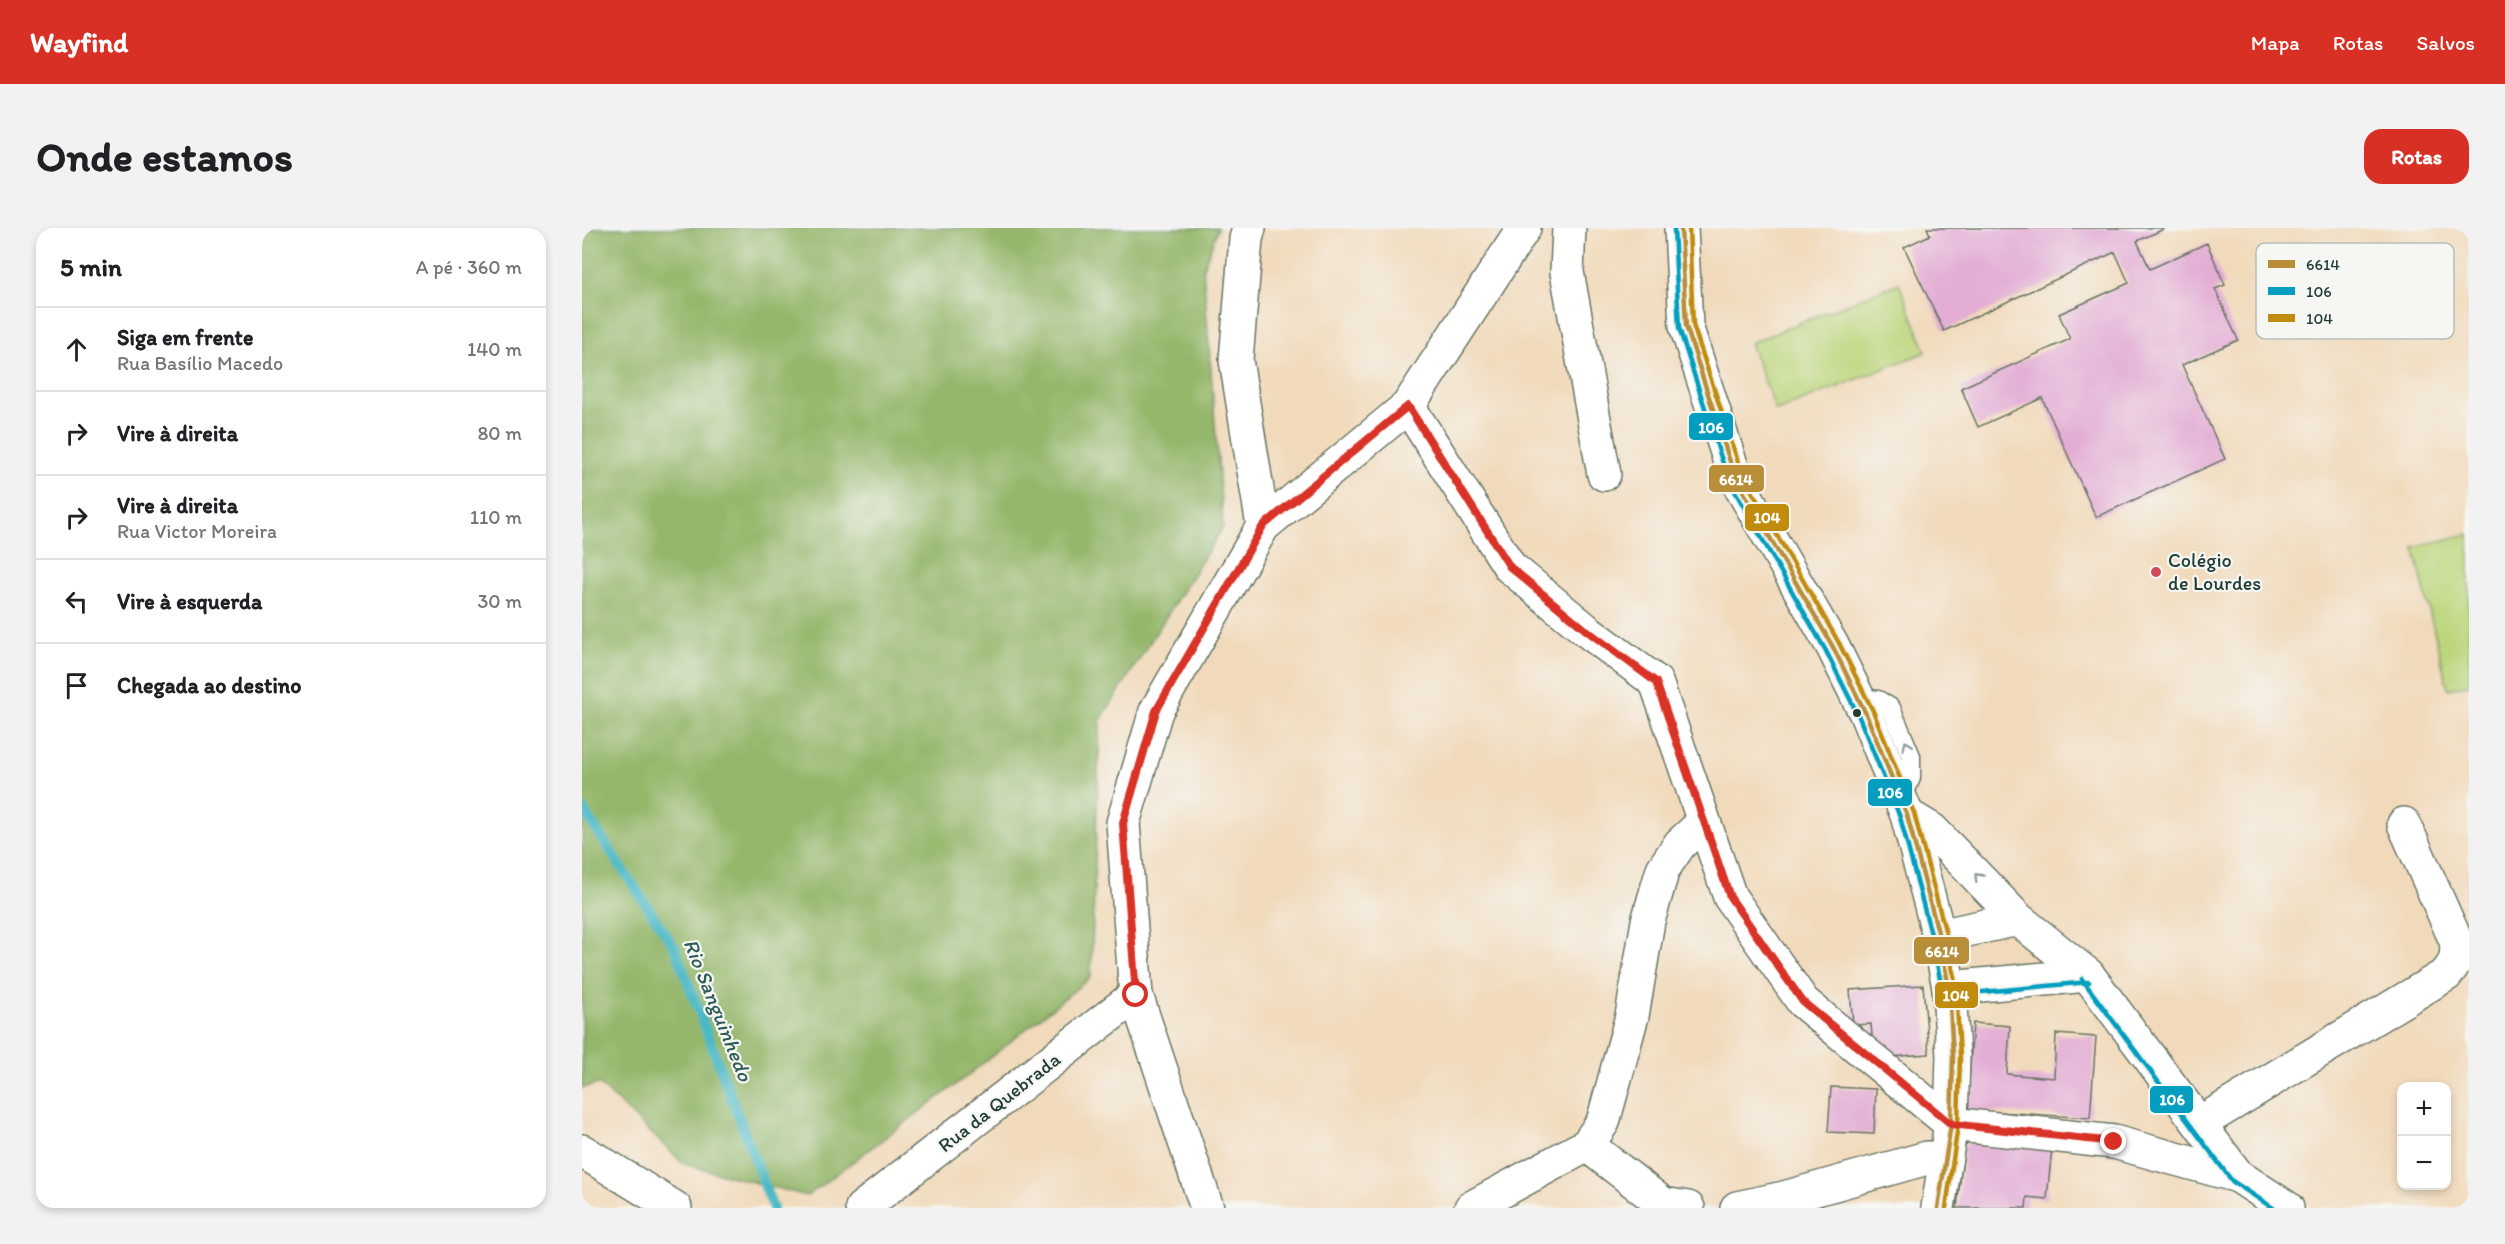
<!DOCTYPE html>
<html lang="pt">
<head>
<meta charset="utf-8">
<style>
	:root { --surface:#fff; --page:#f2f2f2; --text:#202124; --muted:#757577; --line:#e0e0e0; --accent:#d93025 }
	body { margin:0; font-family:Itim,sans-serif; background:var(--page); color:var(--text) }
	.controls { position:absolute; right:18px; bottom:18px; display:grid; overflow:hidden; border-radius:12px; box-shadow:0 3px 9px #0003 }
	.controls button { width:54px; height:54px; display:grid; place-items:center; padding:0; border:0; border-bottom:2px solid var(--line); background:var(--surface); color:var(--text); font:30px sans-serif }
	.stop { position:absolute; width:18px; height:18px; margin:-14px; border:4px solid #d93025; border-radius:50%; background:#fff }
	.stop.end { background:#d93025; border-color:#fff; box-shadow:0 2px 6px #0008 }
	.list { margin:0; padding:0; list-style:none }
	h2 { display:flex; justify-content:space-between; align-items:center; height:78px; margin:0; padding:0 24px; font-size:26px }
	h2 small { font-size:20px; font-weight:400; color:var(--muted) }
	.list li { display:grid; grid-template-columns:39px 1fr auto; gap:18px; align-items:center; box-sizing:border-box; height:84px; padding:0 24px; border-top:2px solid var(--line) }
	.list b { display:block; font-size:22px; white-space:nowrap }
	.list p { margin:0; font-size:20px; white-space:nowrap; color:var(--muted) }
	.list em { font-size:20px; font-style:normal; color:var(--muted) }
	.icon { flex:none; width:33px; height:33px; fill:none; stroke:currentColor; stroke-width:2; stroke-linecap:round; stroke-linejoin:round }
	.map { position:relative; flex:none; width:1887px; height:980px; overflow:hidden; border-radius:18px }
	header { display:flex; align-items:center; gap:36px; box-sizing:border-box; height:84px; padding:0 30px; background:var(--accent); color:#fff }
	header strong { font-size:28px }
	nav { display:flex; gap:33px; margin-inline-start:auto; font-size:21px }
	.intro { display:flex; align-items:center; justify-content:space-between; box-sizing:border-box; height:144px; padding:0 36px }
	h1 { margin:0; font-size:42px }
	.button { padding:15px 27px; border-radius:18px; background:var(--accent); color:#fff; font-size:21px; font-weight:700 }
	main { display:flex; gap:36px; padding:0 36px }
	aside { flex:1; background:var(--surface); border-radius:18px; box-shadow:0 3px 9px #0003 }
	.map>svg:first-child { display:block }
</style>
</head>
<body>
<header>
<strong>Wayfind</strong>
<nav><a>Mapa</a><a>Rotas</a><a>Salvos</a></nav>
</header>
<div class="intro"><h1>Onde estamos</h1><a class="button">Rotas</a></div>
<main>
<aside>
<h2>5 min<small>A pé · 360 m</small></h2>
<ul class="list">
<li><svg class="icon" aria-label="ahead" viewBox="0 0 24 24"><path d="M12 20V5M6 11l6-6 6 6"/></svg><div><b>Siga em frente</b><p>Rua Basílio Macedo</p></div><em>140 m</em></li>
<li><svg class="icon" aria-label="right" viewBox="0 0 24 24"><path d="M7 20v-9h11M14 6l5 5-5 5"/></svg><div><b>Vire à direita</b></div><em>80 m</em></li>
<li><svg class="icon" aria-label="right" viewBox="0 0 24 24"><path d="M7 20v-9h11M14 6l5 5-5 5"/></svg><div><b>Vire à direita</b><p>Rua Victor Moreira</p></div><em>110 m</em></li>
<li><svg class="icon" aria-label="left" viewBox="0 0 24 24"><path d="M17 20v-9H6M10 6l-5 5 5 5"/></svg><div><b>Vire à esquerda</b></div><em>30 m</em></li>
<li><svg class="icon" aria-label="arrive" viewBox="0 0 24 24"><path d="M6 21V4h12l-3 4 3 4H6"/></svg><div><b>Chegada ao destino</b></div></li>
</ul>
</aside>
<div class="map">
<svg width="1887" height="980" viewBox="0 0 1887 980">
	<rect width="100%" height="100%" fill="#f6f6f2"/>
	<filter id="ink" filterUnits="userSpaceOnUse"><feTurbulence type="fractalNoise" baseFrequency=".0167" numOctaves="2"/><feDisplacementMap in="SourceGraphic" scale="12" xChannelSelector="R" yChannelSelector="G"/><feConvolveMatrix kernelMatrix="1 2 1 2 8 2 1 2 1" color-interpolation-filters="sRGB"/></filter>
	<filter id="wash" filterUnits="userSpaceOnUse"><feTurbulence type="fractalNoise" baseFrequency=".008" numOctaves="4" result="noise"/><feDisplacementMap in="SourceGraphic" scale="24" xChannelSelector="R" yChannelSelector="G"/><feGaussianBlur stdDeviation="1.35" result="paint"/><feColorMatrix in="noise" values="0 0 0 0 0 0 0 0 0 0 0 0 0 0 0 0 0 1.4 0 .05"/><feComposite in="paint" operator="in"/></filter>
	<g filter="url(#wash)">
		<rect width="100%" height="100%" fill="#f1dabb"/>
		<path fill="#bcd67c" stroke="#6e8a58" stroke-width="1.5" d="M1317 55 1344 124 1194 183 1168 115Z
			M1887 306V456L1866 461 1832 319Z"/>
		<path fill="#95b76c" stroke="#5a7a50" stroke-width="1.5" d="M0 0H636L621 40 641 299 518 493 509 749 384 849 225 968 102 936 17 856 0 860Z"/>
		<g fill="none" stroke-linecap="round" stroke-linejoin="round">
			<path stroke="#4cb9c6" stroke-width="10" d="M0 580 93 720 191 980"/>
		</g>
		<g id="blocks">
			<path fill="#e3add4" d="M1345 0H1584L1555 13 1568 41 1625 15 1643 57 1633 61 1656 112 1600 137 1643 231 1514 289 1460 170 1396 199 1379 160 1488 111 1477 86 1547 55 1533 24 1362 103 1322 19 1348 7Z
				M1341 757 1347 826 1292 830 1289 796 1271 797 1268 762Z
				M1391 795 1428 798 1425 846 1472 850 1474 806 1514 809 1508 890 1385 882Z
				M1249 859 1294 861 1292 906 1246 904Z
				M1388 914 1470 919 1465 971 1445 969 1444 980H1375L1382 919Z"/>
		</g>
	</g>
	<g filter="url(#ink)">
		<use href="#blocks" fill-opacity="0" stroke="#687463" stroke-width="1.5"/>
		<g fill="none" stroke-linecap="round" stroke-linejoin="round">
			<g stroke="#687463" stroke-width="21">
				<path id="service" d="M1277 470 1296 472 1309 480 1329 528V550L1319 573"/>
			</g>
			<g stroke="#687463" stroke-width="36">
				<path id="minor" d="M667 0 664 11 654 132 681 298
					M987 0 985 44 1022 246
					M826 178 928 339 1004 402 1074 454 1148 669 1221 774 1369 896 1532 914 1656 948
					M1325 587 1350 602 1436 691 1506 747
					M1357 708 1436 691
					M1618 895 1865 746 1874 732 1875 715 1822 596
					M1005 917 1081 976 1106 980
					M0 923 93 980
					M280 980 554 767
					M625 980 554 767 541 595 574 483 681 298 826 178 942 0
					M889 980 1005 917 1021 894 1050 788 1066 693 1081 641 1098 616 1122 594
					M1155 980 1202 970 1345 930 1363 931"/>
			</g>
			<g stroke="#687463" stroke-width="36">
				<path id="tertiary" d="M1367 760 1506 747 1656 948 1705 980"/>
			</g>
			<g stroke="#687463" stroke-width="36">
				<path id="secondary" d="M1099 0 1104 98 1153 249 1251 419 1284 486 1325 587 1357 708 1367 760 1371 828 1369 896 1356 980"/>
			</g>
			<use href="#service" stroke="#fff" stroke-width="18"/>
			<use href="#minor" stroke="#fff" stroke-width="33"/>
			<use href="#tertiary" stroke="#fff" stroke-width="33"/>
			<use href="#secondary" stroke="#fff" stroke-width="33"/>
			<g stroke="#f6f6f2" stroke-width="9">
				<path id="bus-1" d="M1099 0 1104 98 1153 249 1251 419 1284 486 1325 587 1357 708 1367 760 1371 828 1369 896 1356 980"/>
			</g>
			<g stroke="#f6f6f2" stroke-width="9">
				<path id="bus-2" d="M1092 0 1097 100 1146 251 1244 423 1277 489 1318 589 1350 710 1360 761
					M1500 751 1650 953 1691 980
					M1368 767 1507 754"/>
			</g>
			<g stroke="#f6f6f2" stroke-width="9">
				<path id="bus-3" d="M1107 0 1111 97 1160 246 1257 415 1291 483 1332 585 1364 706 1374 760 1378 828 1376 897 1364 980"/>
			</g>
			<use href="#bus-1" stroke="#b98e39" stroke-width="4.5"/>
			<use href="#bus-2" stroke="#039ebf" stroke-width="4.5"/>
			<use href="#bus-3" stroke="#c18c0d" stroke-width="4.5"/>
		</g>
		<defs><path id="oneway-chevron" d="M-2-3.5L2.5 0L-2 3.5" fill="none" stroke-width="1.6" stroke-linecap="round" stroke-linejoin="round" transform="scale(1.5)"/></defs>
		<g stroke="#8f9e9a">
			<use href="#oneway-chevron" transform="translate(1325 517) rotate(-113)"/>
			<use href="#oneway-chevron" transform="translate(1396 649) rotate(-134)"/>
		</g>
	</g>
	<g fill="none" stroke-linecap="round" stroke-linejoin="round" filter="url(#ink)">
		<path stroke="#d93025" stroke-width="8" d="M554 767 541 595 574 483 681 298 826 178 928 339 1004 402 1074 454 1148 669 1221 774 1369 896 1532 914"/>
	</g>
	<circle fill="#d1495b" stroke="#f6f6f2" stroke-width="2" cx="1574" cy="344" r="6"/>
	<circle fill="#1f3d34" stroke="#f6f6f2" stroke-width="2" cx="1275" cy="485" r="5"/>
	<g text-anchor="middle" stroke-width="4.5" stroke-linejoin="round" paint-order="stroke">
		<g font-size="20" fill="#1f3d34" stroke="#f6f6f2" text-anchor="start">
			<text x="1586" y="339">Colégio<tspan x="1586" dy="23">de Lourdes</tspan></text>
		</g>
		<g font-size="20" fill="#1f3d34" stroke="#f6f6f2">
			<text transform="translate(417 874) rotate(-38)" y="7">Rua da Quebrada</text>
		</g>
		<g font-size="21" font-style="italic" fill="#2a5c58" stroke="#f6f6f2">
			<text transform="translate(136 782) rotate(68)" y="7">Rio Sanguinhedo</text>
		</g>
	</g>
	<rect x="1674" y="15" width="198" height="96" rx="9" fill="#f6f6f2" stroke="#b6beb9" stroke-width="1.5"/>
	<rect x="1686" y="32" width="27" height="8" fill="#b98e39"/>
	<rect x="1686" y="59" width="27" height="8" fill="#039ebf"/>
	<rect x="1686" y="86" width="27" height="8" fill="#c18c0d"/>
	<g font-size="16" fill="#1f3d34">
		<text x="1724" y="42">6614</text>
		<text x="1724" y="69">106</text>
		<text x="1724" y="96">104</text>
	</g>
	<g stroke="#f6f6f2" stroke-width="2">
		<rect x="1106" y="184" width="46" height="29" rx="6" fill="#039ebf"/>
		<rect x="1126" y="236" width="57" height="29" rx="6" fill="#b98e39"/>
		<rect x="1162" y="275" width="46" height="29" rx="6" fill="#c18c0d"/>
		<rect x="1285" y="550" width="46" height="29" rx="6" fill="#039ebf"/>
		<rect x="1331" y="708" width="57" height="29" rx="6" fill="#b98e39"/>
		<rect x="1352" y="753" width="45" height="28" rx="6" fill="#c18c0d"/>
		<rect x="1567" y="857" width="45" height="29" rx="6" fill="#039ebf"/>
	</g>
	<g font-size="16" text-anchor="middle" font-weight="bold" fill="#fff">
		<text x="1129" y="205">106</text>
		<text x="1154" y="257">6614</text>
		<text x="1185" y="295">104</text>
		<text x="1308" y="570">106</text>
		<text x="1360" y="729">6614</text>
		<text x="1374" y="773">104</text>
		<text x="1590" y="877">106</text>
	</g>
</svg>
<div class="controls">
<button>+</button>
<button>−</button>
</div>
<div class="stop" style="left:554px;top:767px"></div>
<div class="stop end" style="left:1532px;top:914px"></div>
</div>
</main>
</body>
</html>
